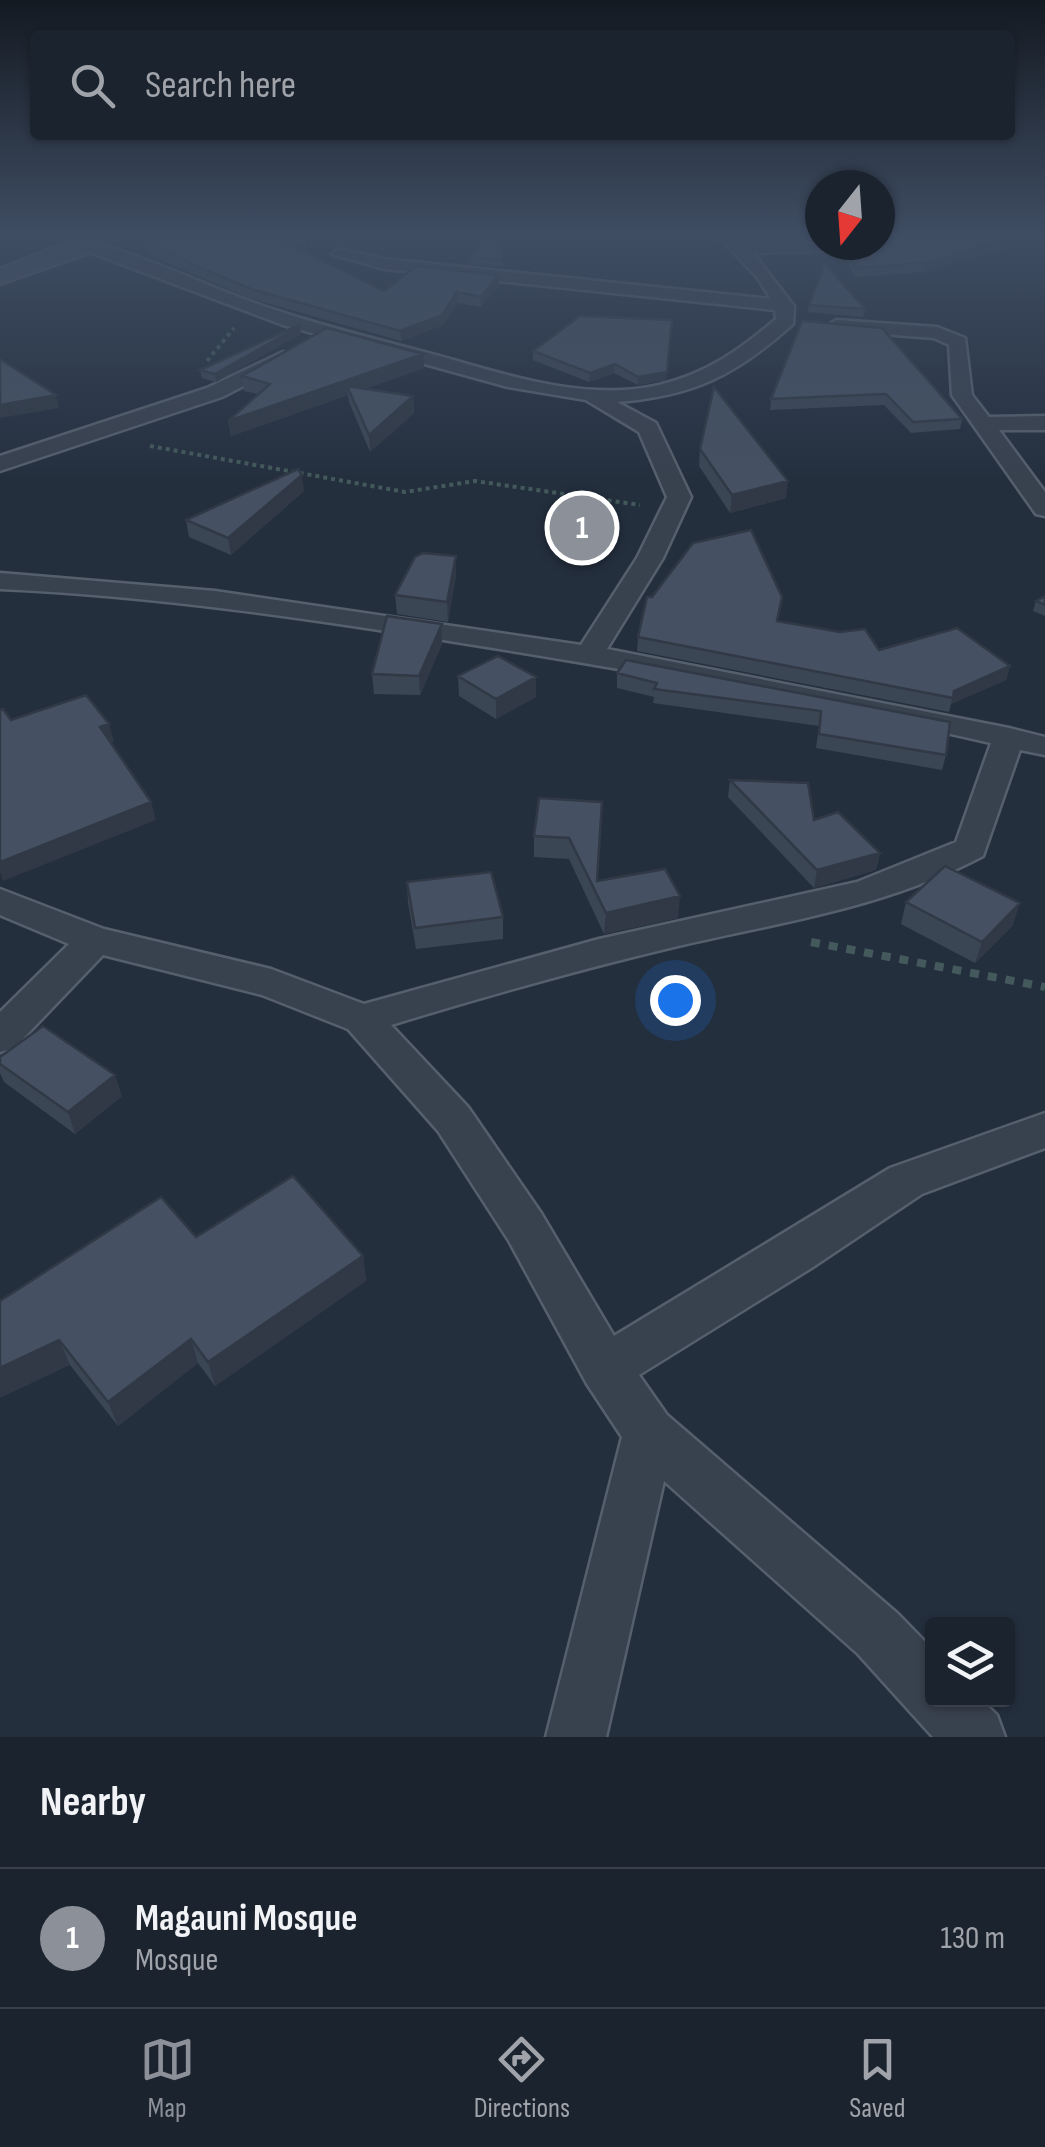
<!DOCTYPE html>
<html lang="en">
<head>
<meta charset="utf-8">
<style>
	:root { --surface:#1b232e; --page:#282f3a; --text:#f1f3f6; --muted:#a0a4aa; --line:#39404a; --accent:#8c9099 }
	body { margin:0; font-family:"Sofia Sans Condensed",sans-serif; background:var(--page); color:var(--text) }
	.controls { position:absolute; right:30px; bottom:30px; display:grid; overflow:hidden; border-radius:10px; box-shadow:0 2px 8px #0004 }
	.controls button { width:90px; height:90px; display:grid; place-items:center; padding:0; border:0; border-bottom:2px solid var(--line); background:var(--surface); color:var(--text); font:50px sans-serif }
	.compass { position:absolute; left:805px; top:170px; width:90px; height:90px; border-radius:50%; background:var(--surface); box-shadow:0 2px 8px #0004; rotate:197deg }
	.you { position:absolute; left:675px; top:1000px; width:35px; height:35px; margin:-25px; border:8px solid #fff; border-radius:50%; background:#1a73e8; box-shadow:0 0 0 15px #1a73e833 }
	.badge { display:grid; place-items:center; width:65px; height:65px; border-radius:50%; background:var(--accent); color:#fff; font-size:32px; font-weight:700 }
	.pin { position:absolute; translate:-50% -50%; border:5px solid #fff; box-shadow:0 2px 10px #0006 }
	.list { margin:0; padding:0; list-style:none }
	h2 { display:flex; justify-content:space-between; align-items:center; height:130px; margin:0; padding:0 40px; font-size:42px }
	h2 small { font-size:32px; font-weight:400; color:var(--muted) }
	.list li { display:grid; grid-template-columns:65px 1fr auto; gap:30px; align-items:center; box-sizing:border-box; height:140px; padding:0 40px; border-top:2px solid var(--line) }
	.list b { display:block; font-size:38px; white-space:nowrap }
	.list p { margin:0; font-size:32px; white-space:nowrap; color:var(--muted) }
	.list em { font-size:32px; font-style:normal; color:var(--muted) }
	.icon { flex:none; width:55px; height:55px; fill:none; stroke:currentColor; stroke-width:2; stroke-linecap:round; stroke-linejoin:round }
	.map { position:relative; flex:none; width:1045px; height:1737px; overflow:hidden }
	.search { position:absolute; background:var(--surface); box-shadow:0 2px 8px #0004; left:30px; right:30px; top:30px; height:110px; display:flex; align-items:center; gap:25px; box-sizing:border-box; padding:0 35px; border-radius:10px; color:var(--muted); font-size:38px }
	.sheet { height:270px; background:var(--surface) }
	nav { display:flex; justify-content:space-around; align-items:center; box-sizing:border-box; height:140px; border-top:2px solid var(--line); background:var(--surface); font-size:28px; color:var(--muted) }
	nav a { display:grid; justify-items:center; gap:5px }
	nav .on { color:var(--accent) }
	.map>svg:first-child { display:block }
</style>
</head>
<body>
<div class="map">
<svg width="1045" height="1737" viewBox="0 0 1045 1737">
	<rect width="100%" height="100%" fill="#242f3e"/>
	<g fill="none" stroke-linecap="round" stroke-linejoin="round">
		<g stroke="#565f6c" stroke-width="5">
			<path id="street" d="M718 236H736L743 243 860 245 852 250 753 253 794 306 793 324C736 375 694 396 617 402L656 423 691 497 663 558 607 649 1009 728 1045 737V755L1020 750 983 856C887 907 782 922 678 946 581 969 486 996 391 1025L468 1107 541 1213 614 1336 890 1168 1045 1113V1148L922 1194 813 1267 639 1375 667 1415 898 1614 932 1649V1700H981L997 1715 1005 1737H933L858 1654 664 1481 606 1737H546L622 1437 587 1384 509 1241 438 1131 348 1029 262 995 103 955 14 1048 0 1052V1012L69 944 0 915V889L104 929 271 969 364 1004 599 939 857 882 956 842 991 743C818 703 643 672 468 644 313 619 157 596 0 589V573L215 591 581 645 637 558 667 497 639 432 586 400 508 387 283 325 76 247 84 242 111 248C167 265 219 292 275 310 332 329 392 343 450 359 515 378 592 401 659 385 706 374 740 350 776 319L775 310 385 269 331 254 339 249 385 259 771 299 757 277Z
				M836 320 937 327 965 338 972 395 989 417 1045 416V430H999L1045 492V516L1036 514 952 395 949 345 934 338 829 330 827 326Z
				M283 352 293 358 290 362 222 397 0 471V456L207 388Z"/>
		</g>
		<g stroke="#565f6c" stroke-width="5">
			<path id="secondary" d="M84 236H111L92 252 0 284V269Z"/>
		</g>
		<path stroke="#44595c" stroke-width="4" stroke-dasharray="4 4" stroke-linecap="butt" d="M280 236 312 246
			M207 361 234 328
			M150 446 405 492 475 481 640 505"/>
		<path stroke="#44595c" stroke-width="8" stroke-dasharray="9 9" stroke-linecap="butt" d="M811 942 1045 987"/>
		<use href="#street" fill="#38414e" fill-rule="evenodd"/>
		<use href="#secondary" fill="#465061" fill-rule="evenodd"/>
	</g>
	<path fill="#3b4654" d="M501 236 503 267 469 264 468 257Z
		M1004 240 1002 249 924 272 854 277 845 254 847 245Z
		M145 244 384 291 499 285 481 307 458 303 443 325 401 341 252 299 147 254Z
		M809 305 865 309 863 317 808 312Z
		M580 316 666 380 638 385 614 373 589 382 533 360V351Z
		M802 321 962 419 960 429 911 433 884 405 770 410 771 399Z
		M301 334 216 382 202 378 200 370Z
		M423 354 424 368 365 389 413 396 414 413 370 452 349 402 348 395 231 436 228 421 258 394 244 391 242 376Z
		M700 449 786 498 730 513 699 466Z
		M304 491 231 555 189 537 186 520Z
		M456 556V575L448 622 397 614 395 595Z
		M1045 596V616L1033 611 1036 601Z
		M652 597 778 621 879 650 1010 666 1006 680 951 704 949 712 637 651 638 637Z
		M442 644 420 695 374 694 372 674Z
		M617 673 950 722 946 755 942 770 816 748 819 726 653 703 654 697 617 688Z
		M458 676 536 677V697L496 719 459 696Z
		M730 780 880 853 876 870 814 888 728 797Z
		M602 802 597 881 678 918 604 934 569 859 534 857V836Z
		M407 882 503 917V939L416 949 408 903Z
		M906 902 1013 925 975 963 901 924Z
		M0 1057 122 1096 75 1134 4 1082 0 1073Z
		M196 1237 363 1256 366 1281 215 1386 198 1363 118 1426 70 1365 0 1301Z"/>
	<path fill="#303945" d="M1004 240 1002 249 924 272 925 263Z
		M498 275 499 285 481 307V297Z
		M457 292 458 303 443 325 401 341 400 331Z
		M300 326 301 334 216 382 215 374Z
		M671 328 666 380 638 385V377Z
		M423 354 424 368 351 394 347 386 348 395 231 436 228 421Z
		M615 364 614 373 589 382 590 373Z
		M56 395 59 408 0 418V405Z
		M413 396 414 413 370 452 369 435Z
		M302 475 304 491 231 555 228 538Z
		M788 481 786 498 730 513 732 495Z
		M456 556V575L448 622 447 602Z
		M442 624V644L420 695 419 676Z
		M1010 666 1006 680 951 704 954 691Z
		M536 677V697L496 719V699Z
		M109 724 114 742 104 745 100 727Z
		M151 802 156 820 3 881 0 872V862Z
		M880 853 876 870 814 888 817 870Z
		M680 896 678 918 604 934 606 913Z
		M1020 903 1013 925 975 963 982 942Z
		M115 1075 122 1096 75 1134 68 1112Z
		M363 1256 366 1281 215 1386 208 1362Z
		M191 1339 198 1363 118 1426 108 1402Z
		M59 1340 70 1365 0 1398V1368Z"/>
	<path fill="#455162" stroke="#303945" stroke-width="2.5" d="M169 236H272L384 291 416 266 498 275 481 297 457 292 442 315 400 331 251 289 145 244Z
		M487 236H501L503 260 468 257Z
		M897 236H991L1004 240 925 263 855 268 847 245H880V242Z
		M825 264 865 309 809 305Z
		M580 316 672 320 667 372 638 377 615 364 590 373 533 351Z
		M802 321 882 328 962 419 913 422 886 394 771 399Z
		M299 325 300 326 215 374 200 370Z
		M327 328 423 354 228 421 270 384 242 376Z
		M0 359 56 395 0 405Z
		M347 386 413 396 369 435Z
		M714 387 788 481 732 495 700 449Z
		M298 469 302 475 228 538 186 520Z
		M751 530 782 597 777 621 840 632 865 629 879 650 957 628 1010 666 954 691 953 698 638 637 647 597H652L693 543Z
		M423 553 456 556 447 602 395 595 415 557Z
		M1045 596V605L1036 601Z
		M387 616 442 624 419 676 372 674Z
		M498 656 536 677 496 699 458 676Z
		M626 660 950 722 946 755 819 734 821 711 654 689 657 683 617 673Z
		M86 695 109 724 100 727 151 802 0 862V710L3 709 11 720Z
		M730 780 808 783 814 820 838 812 880 853 817 870Z
		M539 798 602 802 597 881 665 869 680 896 606 913 569 838 534 836Z
		M945 866 1020 903 982 942 906 902Z
		M491 872 503 917 415 928 407 882Z
		M43 1026 115 1075 68 1112 0 1064V1057Z
		M293 1176 363 1256 208 1362 191 1339 108 1402 59 1340 0 1368V1301L161 1197 196 1237Z"/>
	<linearGradient id="sky" x2="0" y2="1"><stop stop-color="#141a22"/><stop offset="0.49" stop-color="#3f4d63"/><stop offset="1" stop-color="#3f4d63" stop-opacity="0"/></linearGradient>
	<rect width="1045" height="479" fill="url(#sky)"/>
</svg>
<div class="controls">
<button><svg class="icon" aria-label="layers" viewBox="0 0 24 24"><path d="M12 4l9 5-9 5-9-5zM3 14l9 5 9-5"/></svg></button>
</div>
<svg class="compass" viewBox="-18 -18 36 36"><path d="M0-13l5 13h-10z" fill="#e53935"/><path d="M0 13l5-13h-10z" fill="#a0a4aa"/></svg>
<div class="you"></div>
<div class="pin badge" style="left:582px;top:528px">1</div>
<div class="search"><svg class="icon" aria-label="search" viewBox="0 0 24 24"><circle cx="10" cy="10" r="6"/><path d="M15 15l6 6"/></svg>Search here</div>
</div>
<section class="sheet">
<h2>Nearby<small></small></h2>
<ul class="list">
<li><span class="badge">1</span><div><b>Magauni Mosque</b><p>Mosque</p></div><em>130 m</em></li>
</ul>
</section>
<nav>
<a class="on"><svg class="icon" aria-label="map" viewBox="0 0 24 24"><path d="M3 6l6-2 6 2 6-2v14l-6 2-6-2-6 2zM9 4v14M15 6v14"/></svg>Map</a>
<a><svg class="icon" aria-label="directions" viewBox="0 0 24 24"><path d="M12 3l9 9-9 9-9-9zM9 14v-3h6M13 9l2 2-2 2"/></svg>Directions</a>
<a><svg class="icon" aria-label="saved" viewBox="0 0 24 24"><path d="M7 4h10v16l-5-4-5 4z"/></svg>Saved</a>
</nav>
</body>
</html>
